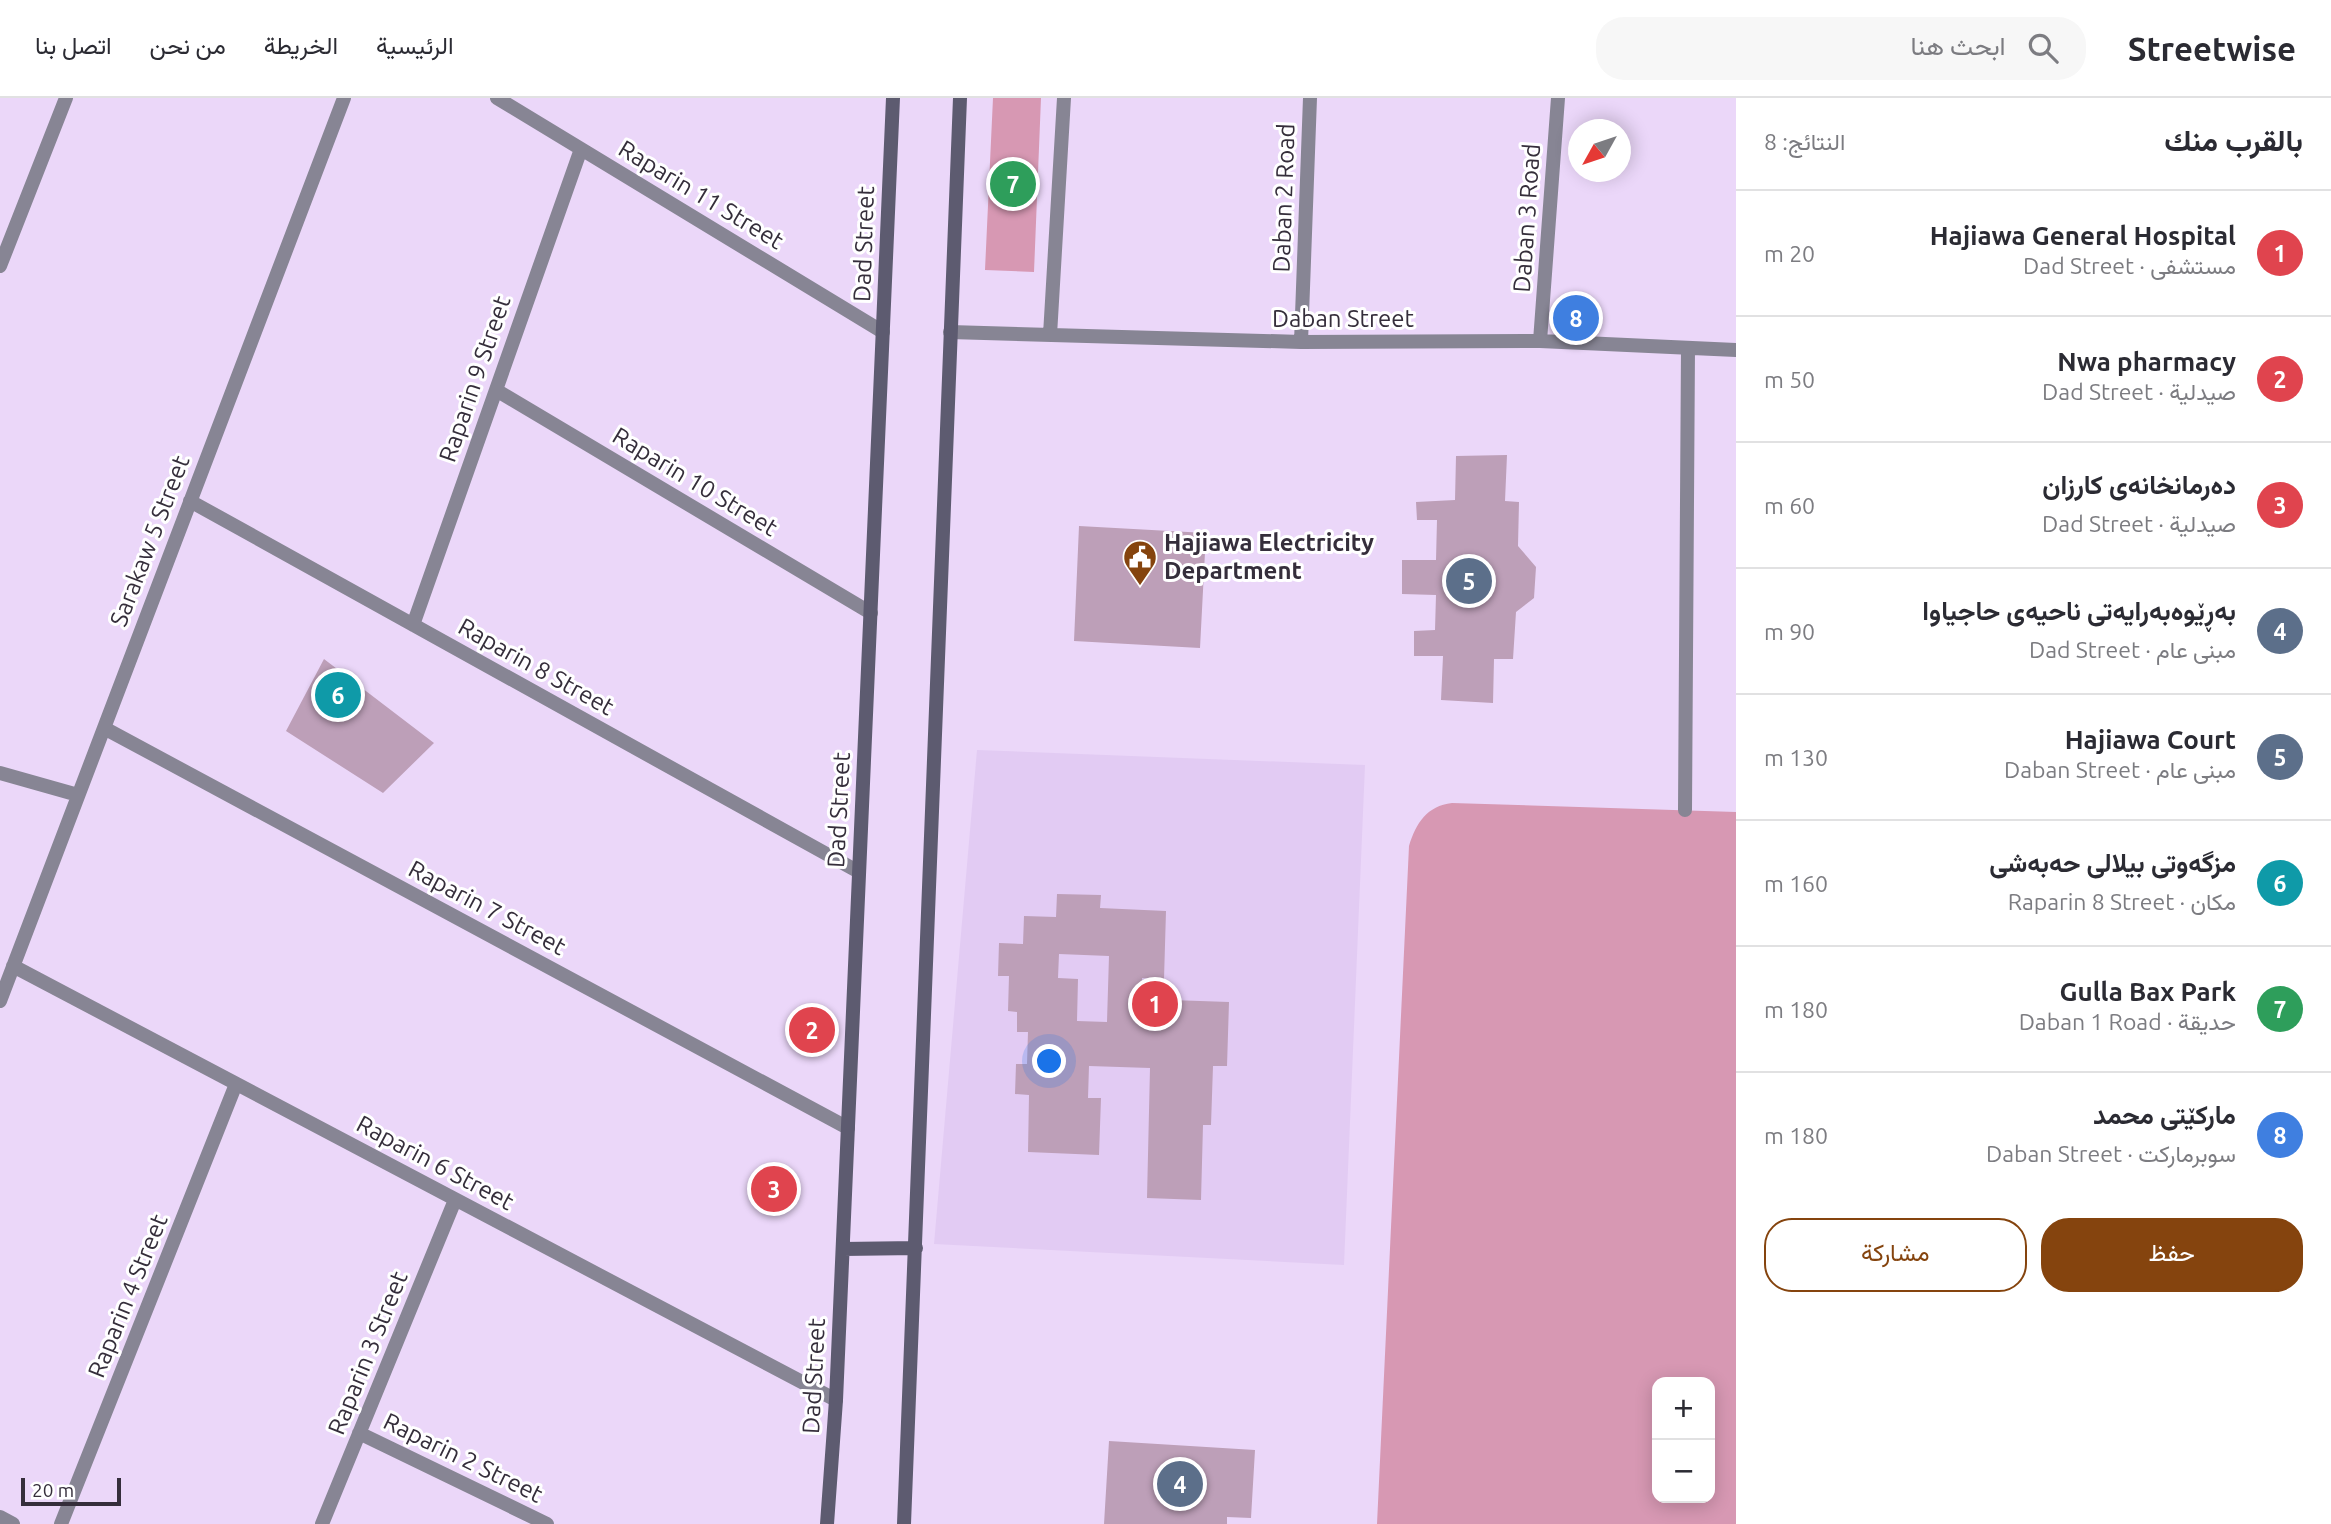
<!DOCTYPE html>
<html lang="ar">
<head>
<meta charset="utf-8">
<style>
	:root { --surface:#fff; --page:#f7f7f7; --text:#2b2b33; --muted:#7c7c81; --line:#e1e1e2; --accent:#85440e }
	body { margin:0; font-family:Ubuntu,Vazirmatn,sans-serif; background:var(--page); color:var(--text); direction:rtl }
	.controls { position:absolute; right:21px; bottom:21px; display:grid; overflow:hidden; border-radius:14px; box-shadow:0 4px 18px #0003 }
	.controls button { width:63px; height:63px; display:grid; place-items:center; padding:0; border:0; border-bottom:2px solid var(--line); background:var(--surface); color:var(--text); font:35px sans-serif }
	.compass { position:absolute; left:1568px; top:21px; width:63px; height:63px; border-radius:50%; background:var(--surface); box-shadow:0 4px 18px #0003; rotate:230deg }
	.scale { position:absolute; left:21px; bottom:18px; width:100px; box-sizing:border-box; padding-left:7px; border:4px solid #352e3b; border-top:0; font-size:19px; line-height:24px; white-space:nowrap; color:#352e3b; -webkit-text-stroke:5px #fff; paint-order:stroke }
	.you { position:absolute; left:1050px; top:964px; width:24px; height:24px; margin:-18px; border:5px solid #fff; border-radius:50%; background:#1a73e8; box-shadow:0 0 0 10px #1a73e833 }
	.badge { display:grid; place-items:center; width:46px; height:46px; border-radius:50%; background:var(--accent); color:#fff; font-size:23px; font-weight:700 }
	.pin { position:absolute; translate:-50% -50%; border:4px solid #fff; box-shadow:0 2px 7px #0006 }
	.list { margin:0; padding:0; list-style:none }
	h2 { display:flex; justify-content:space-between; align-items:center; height:91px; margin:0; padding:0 28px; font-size:30px }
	h2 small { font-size:23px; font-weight:400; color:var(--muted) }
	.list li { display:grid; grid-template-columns:46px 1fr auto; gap:21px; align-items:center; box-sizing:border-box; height:126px; padding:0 28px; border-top:2px solid var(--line) }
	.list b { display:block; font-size:26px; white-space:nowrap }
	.list p { margin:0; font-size:23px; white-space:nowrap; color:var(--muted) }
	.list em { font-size:23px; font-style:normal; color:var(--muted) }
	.actions { display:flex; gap:14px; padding:21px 28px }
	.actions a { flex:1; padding:16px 0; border:2px solid var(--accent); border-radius:28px; text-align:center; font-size:24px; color:var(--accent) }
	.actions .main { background:var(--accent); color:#fff }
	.icon { flex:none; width:38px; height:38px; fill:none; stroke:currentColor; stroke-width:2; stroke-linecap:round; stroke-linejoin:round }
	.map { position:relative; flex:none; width:1736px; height:1426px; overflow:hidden; direction:ltr }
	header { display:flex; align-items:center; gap:42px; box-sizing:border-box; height:98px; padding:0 35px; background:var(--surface); border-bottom:2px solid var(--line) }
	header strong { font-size:33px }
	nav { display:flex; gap:38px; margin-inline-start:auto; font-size:24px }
	.search { width:490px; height:63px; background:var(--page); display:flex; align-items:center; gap:18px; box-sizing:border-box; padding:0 24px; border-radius:28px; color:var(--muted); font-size:26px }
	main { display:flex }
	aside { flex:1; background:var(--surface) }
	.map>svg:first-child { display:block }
</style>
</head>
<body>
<header>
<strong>Streetwise</strong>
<div class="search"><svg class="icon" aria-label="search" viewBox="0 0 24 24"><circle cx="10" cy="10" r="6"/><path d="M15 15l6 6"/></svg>ابحث هنا</div>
<nav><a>الرئيسية</a><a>الخريطة</a><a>من نحن</a><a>اتصل بنا</a></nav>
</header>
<main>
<aside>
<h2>بالقرب منك<small>النتائج: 8</small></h2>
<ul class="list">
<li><span class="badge" style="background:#e0444e">1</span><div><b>Hajiawa General Hospital</b><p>مستشفى · Dad Street</p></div><em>20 m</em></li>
<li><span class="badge" style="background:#e0444e">2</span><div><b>Nwa pharmacy</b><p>صيدلية · Dad Street</p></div><em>50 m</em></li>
<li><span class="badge" style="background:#e0444e">3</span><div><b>دەرمانخانەی کارزان</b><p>صيدلية · Dad Street</p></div><em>60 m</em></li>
<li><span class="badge" style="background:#5c6f8a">4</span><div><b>بەڕێوەبەرایەتی ناحیەی حاجیاوا</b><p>مبنى عام · Dad Street</p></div><em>90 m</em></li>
<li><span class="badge" style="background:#5c6f8a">5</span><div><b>Hajiawa Court</b><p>مبنى عام · Daban Street</p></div><em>130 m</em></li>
<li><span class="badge" style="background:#0f9aa8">6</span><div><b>مزگەوتی بیلالی حەبەشی</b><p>مكان · Raparin 8 Street</p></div><em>160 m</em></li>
<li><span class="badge" style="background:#2e9e5b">7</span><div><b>Gulla Bax Park</b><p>حديقة · Daban 1 Road</p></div><em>180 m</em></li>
<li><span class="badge" style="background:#3f7fe0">8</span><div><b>مارکێتی محمد</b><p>سوبرماركت · Daban Street</p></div><em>180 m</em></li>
</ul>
<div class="actions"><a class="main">حفظ</a><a>مشاركة</a></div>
</aside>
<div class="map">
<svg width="1736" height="1426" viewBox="0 0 1736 1426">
	<rect width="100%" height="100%" fill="#ebd7f9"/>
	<path fill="#e2cbf3" d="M977 652 1365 667 1344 1167 934 1146Z"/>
	<path fill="#d798b3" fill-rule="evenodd" d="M993 0H1041L1034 174 985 172Z
		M1452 705 1736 714V1426H1377L1409 748C1416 725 1427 708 1452 705ZM1657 1284H1710V1400H1657Z"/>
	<path fill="#bd9fb8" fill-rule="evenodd" d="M1507 357 1505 403 1519 404 1518 448 1536 469 1534 500 1516 514 1513 561H1494L1493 605 1441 602 1443 558H1414V533L1435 532 1436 497 1402 496V462H1436L1437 422H1417L1416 404 1455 402 1456 358Z
		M1079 428 1206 435 1200 550 1074 543Z
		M324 561 434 645 383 695 286 633Z
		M1057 796 1101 797 1100 810 1166 813 1164 881 1142 880V901L1229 904 1227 968H1213L1211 1027H1203L1201 1102 1147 1100 1150 970 1089 968 1088 1000H1101L1099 1057 1028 1054 1029 997 1015 996 1016 966H1027L1028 934H1017V914L1008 913 1009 878H998L999 845 1023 846 1024 818 1056 819ZM1059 856 1109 858 1107 924 1077 923 1078 881 1058 880Z
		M1109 1343 1255 1352 1251 1420 1227 1419V1426H1104Z"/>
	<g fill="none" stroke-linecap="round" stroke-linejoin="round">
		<path stroke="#878594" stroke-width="14" d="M497 0 883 234
			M0 168 66 0
			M950 234 1301 244 1540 243 1736 252
			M1050 237 1064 0
			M1540 243 1558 0
			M1301 244 1310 0
			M496 292 871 515
			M190 403 859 774
			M413 527 581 51
			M104 630 848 1030
			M0 675 78 697
			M1685 712 1688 250
			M13 868 836 1302
			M0 903 344 0
			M359 1335 547 1426
			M0 1419 13 1426
			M61 1426 236 986
			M322 1426 455 1102"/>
		<path stroke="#5d5b70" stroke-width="14" d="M843 1151 916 1150
			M827 1426 836 1302 893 0
			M904 1426 960 0"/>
	</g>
	<defs>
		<g id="civic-pin" transform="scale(1.75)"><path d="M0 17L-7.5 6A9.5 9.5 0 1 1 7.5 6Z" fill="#85440e" stroke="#fff"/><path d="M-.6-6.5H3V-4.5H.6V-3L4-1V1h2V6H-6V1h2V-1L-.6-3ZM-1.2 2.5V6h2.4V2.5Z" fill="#fff"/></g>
	</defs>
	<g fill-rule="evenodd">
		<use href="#civic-pin" x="1140" y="459"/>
	</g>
	<g text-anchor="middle" stroke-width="6" stroke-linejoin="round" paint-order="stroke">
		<g font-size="24" fill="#352e3b" stroke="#fff">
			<text transform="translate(701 97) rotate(31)" y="8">Raparin 11 Street</text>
			<text transform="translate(1284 100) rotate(-88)" y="8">Daban 2 Road</text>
			<text transform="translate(1527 120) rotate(-86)" y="8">Daban 3 Road</text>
			<text transform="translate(864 146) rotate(-88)" y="8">Dad Street</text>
			<text x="1343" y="229">Daban Street</text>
			<text transform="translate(475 281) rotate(-71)" y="8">Raparin 9 Street</text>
			<text transform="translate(695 384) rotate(31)" y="8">Raparin 10 Street</text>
			<text transform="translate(150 443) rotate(-69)" y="8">Sarakaw 5 Street</text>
			<text transform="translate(536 569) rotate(29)" y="8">Raparin 8 Street</text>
			<text transform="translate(839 712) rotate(-87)" y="8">Dad Street</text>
			<text transform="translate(487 810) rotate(28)" y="8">Raparin 7 Street</text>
			<text transform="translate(435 1065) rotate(28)" y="8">Raparin 6 Street</text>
			<text transform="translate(128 1198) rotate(-68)" y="8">Raparin 4 Street</text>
			<text transform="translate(368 1255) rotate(-68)" y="8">Raparin 3 Street</text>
			<text transform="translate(814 1278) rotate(-87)" y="8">Dad Street</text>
			<text transform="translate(463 1360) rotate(26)" y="8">Raparin 2 Street</text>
		</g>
		<g font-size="24" font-weight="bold" fill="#352e3b" stroke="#fff" text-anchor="start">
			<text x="1164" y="453">Hajiawa Electricity<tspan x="1164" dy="28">Department</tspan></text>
		</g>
	</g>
</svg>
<div class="controls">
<button>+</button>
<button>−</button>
</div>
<svg class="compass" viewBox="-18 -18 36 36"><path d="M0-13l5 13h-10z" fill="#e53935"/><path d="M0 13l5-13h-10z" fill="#7c7c81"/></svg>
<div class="scale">20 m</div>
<div class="you"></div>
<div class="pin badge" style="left:1155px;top:906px;background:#e0444e">1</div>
<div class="pin badge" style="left:812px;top:932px;background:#e0444e">2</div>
<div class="pin badge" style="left:774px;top:1091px;background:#e0444e">3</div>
<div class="pin badge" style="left:1180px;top:1386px;background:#5c6f8a">4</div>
<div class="pin badge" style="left:1469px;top:483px;background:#5c6f8a">5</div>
<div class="pin badge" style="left:338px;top:597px;background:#0f9aa8">6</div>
<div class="pin badge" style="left:1013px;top:86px;background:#2e9e5b">7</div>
<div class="pin badge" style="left:1576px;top:220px;background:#3f7fe0">8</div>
</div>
</main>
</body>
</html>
